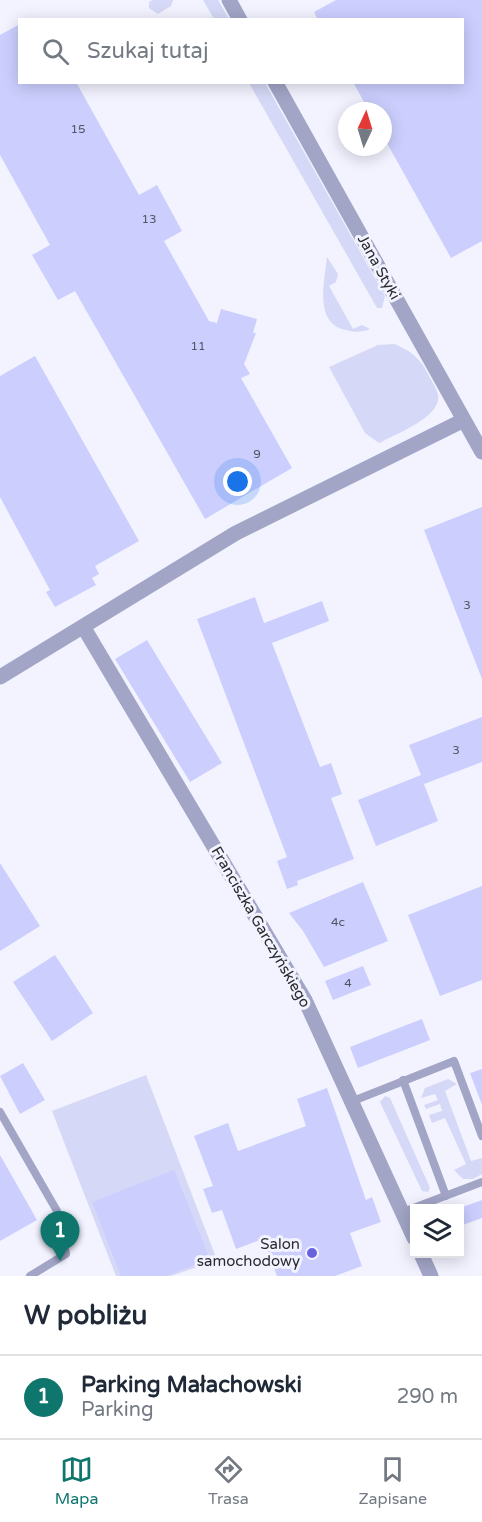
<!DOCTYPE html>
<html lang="pl">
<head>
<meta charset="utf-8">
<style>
	:root { --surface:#fff; --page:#f6f6f7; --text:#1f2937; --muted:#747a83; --line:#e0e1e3; --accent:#0f766e }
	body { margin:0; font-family:"Varela Round",sans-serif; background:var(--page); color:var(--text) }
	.controls { position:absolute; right:18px; bottom:18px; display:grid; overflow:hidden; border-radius:0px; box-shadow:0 3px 15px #0003 }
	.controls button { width:54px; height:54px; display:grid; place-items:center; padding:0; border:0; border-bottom:2px solid var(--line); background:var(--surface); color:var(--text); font:30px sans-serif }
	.compass { position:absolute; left:338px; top:102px; width:54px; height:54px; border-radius:50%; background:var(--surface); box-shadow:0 3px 15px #0003; rotate:4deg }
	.you { position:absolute; left:238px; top:482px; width:21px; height:21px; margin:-15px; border:4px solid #fff; border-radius:50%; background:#1a73e8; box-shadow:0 0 0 9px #1a73e833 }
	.badge { display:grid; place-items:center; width:39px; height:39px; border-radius:50%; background:var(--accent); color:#fff; font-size:20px; font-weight:700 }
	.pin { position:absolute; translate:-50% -50px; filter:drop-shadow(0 2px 3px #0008) }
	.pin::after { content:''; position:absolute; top:32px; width:21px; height:18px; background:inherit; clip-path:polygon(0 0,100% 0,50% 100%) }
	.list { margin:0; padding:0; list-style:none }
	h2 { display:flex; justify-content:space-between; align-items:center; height:78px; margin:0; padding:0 24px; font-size:26px }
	h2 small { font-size:20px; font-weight:400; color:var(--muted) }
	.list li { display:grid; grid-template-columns:39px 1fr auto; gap:18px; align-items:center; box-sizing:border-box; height:84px; padding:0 24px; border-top:2px solid var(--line) }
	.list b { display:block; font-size:22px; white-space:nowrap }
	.list p { margin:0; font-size:20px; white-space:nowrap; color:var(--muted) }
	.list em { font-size:20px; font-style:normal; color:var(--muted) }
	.icon { flex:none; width:33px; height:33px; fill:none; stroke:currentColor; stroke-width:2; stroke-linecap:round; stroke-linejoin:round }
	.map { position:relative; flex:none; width:482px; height:1276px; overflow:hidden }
	.search { position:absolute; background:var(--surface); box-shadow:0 3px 15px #0003; left:18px; right:18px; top:18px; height:66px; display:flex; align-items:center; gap:15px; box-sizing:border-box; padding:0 21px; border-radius:0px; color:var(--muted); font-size:22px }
	.sheet { height:162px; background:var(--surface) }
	nav { display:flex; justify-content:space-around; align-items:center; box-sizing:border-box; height:84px; border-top:2px solid var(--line); background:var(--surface); font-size:16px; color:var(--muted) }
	nav a { display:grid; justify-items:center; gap:3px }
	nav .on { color:var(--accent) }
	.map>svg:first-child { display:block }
</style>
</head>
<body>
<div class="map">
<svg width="482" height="1276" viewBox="0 0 482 1276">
	<rect width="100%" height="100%" fill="#f2f3ff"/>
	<path fill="#d5d8f6" d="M153 0H173L171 6 158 14 149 8V2Z
		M203 0H218L229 19H214Z
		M249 83H265L385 296 382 308H377Z
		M327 257 338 274 336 282 329 286 353 329 362 325 370 329C360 333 352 332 342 329 314 320 325 279 327 257Z
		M394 344C412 351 422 360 430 378 433 383 437 390 438 395 442 417 395 434 379 443L365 433 329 367 378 345Z
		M146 1075 217 1260 171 1276H116L52 1111Z
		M448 1079 457 1084 445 1091 471 1161 482 1158V1174L473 1179H463L454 1170 466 1164 445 1118 432 1123 429 1115 442 1111 440 1104 426 1109 424 1105 438 1100 435 1094 421 1098 425 1088Z
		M385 1096 390 1098 430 1188 428 1192 422 1191 380 1102Z"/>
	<path fill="#cccffe" d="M336 0H482V241L451 258 383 136V111H369L353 82H462V20H318L314 12Z
		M20 24V82H76L139 195 157 185 182 231 164 241 209 321 217 323 221 309 257 319 253 333H256L244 364 250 374 241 378 292 468 205 519 75 291 58 300 32 255 50 245 0 155V35Z
		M35 356 139 541 95 566 99 574 92 578 96 585 55 607 46 592 50 590 0 497V376Z
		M482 507V679L424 530Z
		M255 597 264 623 322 601 329 621 272 643 320 767 331 763 342 794 331 798 354 859 297 881 298 885 287 889 277 861 287 857 197 619Z
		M147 640 222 763 190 782 115 659Z
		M482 717V762L424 784 438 821 376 846 358 800 421 775 409 745Z
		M0 863 40 926 0 951Z
		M363 882 388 941 324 967 303 931 289 913Z
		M482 886V980L440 996 408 915Z
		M55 955 93 1013 52 1041 13 982Z
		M363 966 371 985 333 1000 325 981Z
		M422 1019 430 1040 358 1068 350 1047Z
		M23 1063 45 1100 20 1114 0 1076Z
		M482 1069V1105L470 1073Z
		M327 1088 366 1200 372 1197 381 1222 350 1233 362 1266 335 1276H277L263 1239 236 1249 222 1210 212 1213 203 1189 213 1186 194 1136 228 1123 238 1151 306 1126 297 1099Z
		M0 1155 37 1220 0 1241Z
		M174 1170 210 1259 166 1276H121L92 1202Z
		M482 1200V1218L460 1226V1208Z"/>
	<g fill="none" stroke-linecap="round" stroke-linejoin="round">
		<path stroke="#a2a5c6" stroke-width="8" d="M403 1080 446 1196
			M353 1101 454 1061 482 1136
			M0 1112 57 1211 66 1254 30 1276
			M403 1212 482 1182"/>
		<path stroke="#a2a5c6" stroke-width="15" d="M229 0 240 20
			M275 82 482 452
			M84 628 305 1000 414 1238
			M0 677 236 533 464 420
			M421 1254 431 1276"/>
	</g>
	<circle fill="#6a63dd" stroke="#f2f3ff" stroke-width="2" cx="312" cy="1253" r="6"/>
	<g text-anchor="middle" stroke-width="6" stroke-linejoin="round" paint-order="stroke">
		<g font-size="12" fill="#525463">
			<text x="78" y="133">15</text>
			<text x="149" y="223">13</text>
			<text x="198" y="350">11</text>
			<text x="257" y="458">9</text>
			<text x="467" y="609">3</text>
			<text x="456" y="754">3</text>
			<text x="338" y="926">4c</text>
			<text x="348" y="987">4</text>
		</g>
		<g font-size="15" fill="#2a2b2f" stroke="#f2f3ff">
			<text transform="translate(379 267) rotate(61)" y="5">Jana Styki</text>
			<text transform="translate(261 927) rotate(60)" y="5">Franciszka Garczyńskiego</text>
		</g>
		<g font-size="15" fill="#2a2b2f" stroke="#f2f3ff" text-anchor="end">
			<text x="300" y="1249">Salon<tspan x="300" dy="17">samochodowy</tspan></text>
		</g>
	</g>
</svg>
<div class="controls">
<button><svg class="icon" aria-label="layers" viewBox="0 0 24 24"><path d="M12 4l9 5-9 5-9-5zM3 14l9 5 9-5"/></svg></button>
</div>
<svg class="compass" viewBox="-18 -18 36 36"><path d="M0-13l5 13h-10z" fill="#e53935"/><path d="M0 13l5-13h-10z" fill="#747a83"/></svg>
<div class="you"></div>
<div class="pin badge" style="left:60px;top:1261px">1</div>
<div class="search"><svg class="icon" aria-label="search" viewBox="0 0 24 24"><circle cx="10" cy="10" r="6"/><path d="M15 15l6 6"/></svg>Szukaj tutaj</div>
</div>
<section class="sheet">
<h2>W pobliżu<small></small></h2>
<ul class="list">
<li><span class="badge">1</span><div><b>Parking Małachowski</b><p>Parking</p></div><em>290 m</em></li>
</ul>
</section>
<nav>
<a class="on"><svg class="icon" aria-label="map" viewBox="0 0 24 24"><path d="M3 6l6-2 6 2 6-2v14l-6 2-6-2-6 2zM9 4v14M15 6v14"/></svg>Mapa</a>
<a><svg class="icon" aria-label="directions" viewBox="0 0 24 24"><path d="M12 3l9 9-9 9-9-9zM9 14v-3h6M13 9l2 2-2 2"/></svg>Trasa</a>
<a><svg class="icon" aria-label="saved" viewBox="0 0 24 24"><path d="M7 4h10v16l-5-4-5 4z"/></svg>Zapisane</a>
</nav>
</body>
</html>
